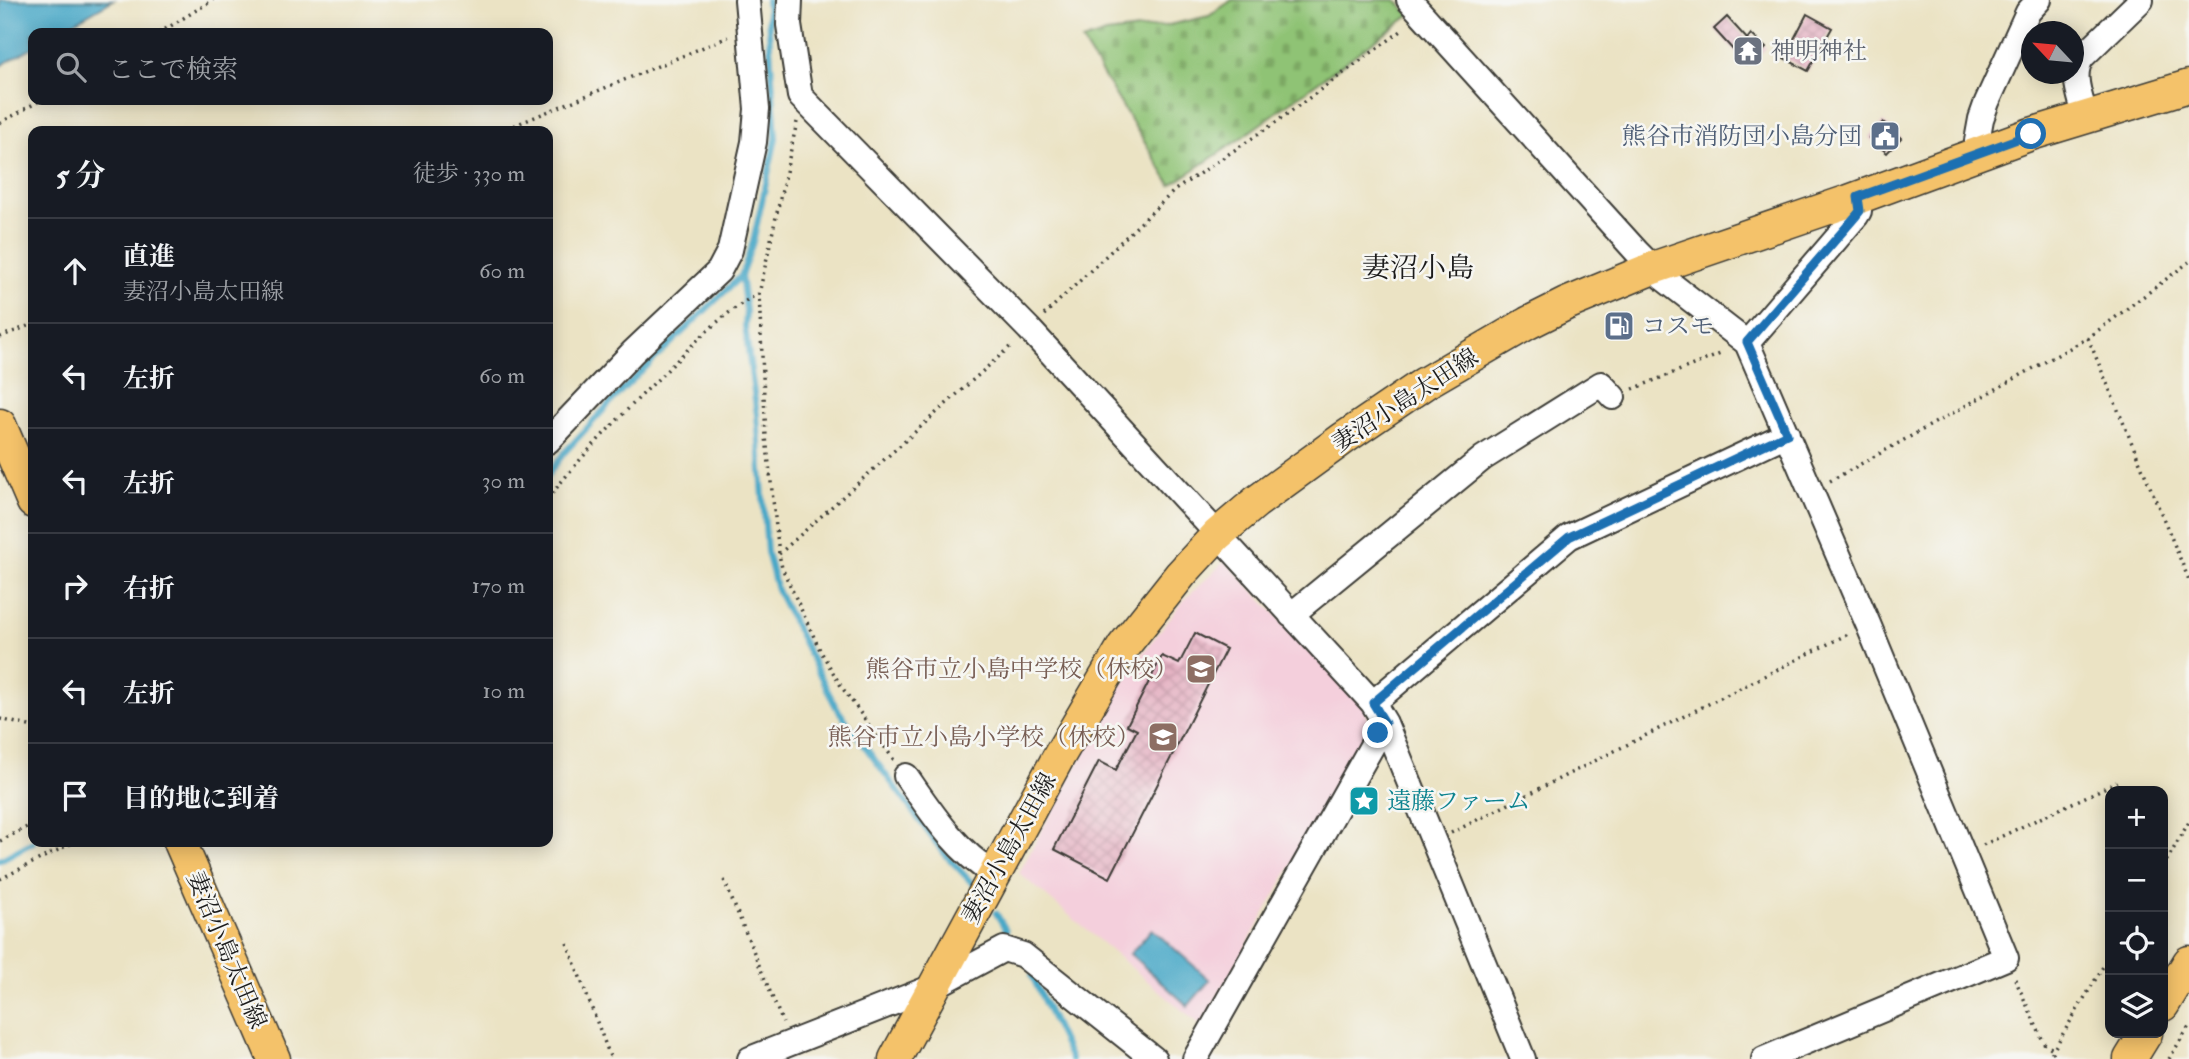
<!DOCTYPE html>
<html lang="ja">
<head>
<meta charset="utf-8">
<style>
	:root { --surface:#171b24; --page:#242831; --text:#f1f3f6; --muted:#9ea1a6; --line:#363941 }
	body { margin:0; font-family:"IM FELL Double Pica","Noto Serif JP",serif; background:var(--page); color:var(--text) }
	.controls { position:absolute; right:21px; bottom:21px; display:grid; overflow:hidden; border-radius:14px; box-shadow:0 4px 18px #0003 }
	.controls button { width:63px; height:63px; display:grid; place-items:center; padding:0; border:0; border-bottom:2px solid var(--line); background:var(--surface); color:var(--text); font:35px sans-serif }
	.compass { position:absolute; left:2021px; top:21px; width:63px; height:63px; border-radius:50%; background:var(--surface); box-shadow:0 4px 18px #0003; rotate:296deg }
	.stop { position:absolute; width:21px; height:21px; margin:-16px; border:5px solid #1f6fb2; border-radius:50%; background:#fff }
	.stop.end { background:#1f6fb2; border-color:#fff; box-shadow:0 2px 7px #0008 }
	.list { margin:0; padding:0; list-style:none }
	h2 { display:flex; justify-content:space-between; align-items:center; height:91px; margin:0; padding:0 28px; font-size:30px }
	h2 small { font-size:23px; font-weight:400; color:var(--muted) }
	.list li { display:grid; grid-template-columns:46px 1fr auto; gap:21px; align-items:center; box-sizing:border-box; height:105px; padding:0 28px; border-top:2px solid var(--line) }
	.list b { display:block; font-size:26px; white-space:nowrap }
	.list p { margin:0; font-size:23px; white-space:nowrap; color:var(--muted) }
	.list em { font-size:23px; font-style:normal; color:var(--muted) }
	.icon { flex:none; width:38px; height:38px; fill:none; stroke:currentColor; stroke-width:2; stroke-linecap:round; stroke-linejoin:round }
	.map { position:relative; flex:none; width:2189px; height:1059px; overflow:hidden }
	.search { position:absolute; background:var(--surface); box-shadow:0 4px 18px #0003; left:28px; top:28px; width:525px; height:77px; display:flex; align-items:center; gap:18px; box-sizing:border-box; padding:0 24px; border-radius:14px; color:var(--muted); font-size:26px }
	.panel { position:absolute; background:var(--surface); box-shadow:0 4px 18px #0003; left:28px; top:126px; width:525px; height:721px; border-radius:14px }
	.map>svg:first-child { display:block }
</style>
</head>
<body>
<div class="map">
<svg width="2189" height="1059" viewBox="0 0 2189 1059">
	<defs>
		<pattern id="cemetery-stones" width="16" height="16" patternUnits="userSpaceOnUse" patternTransform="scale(1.75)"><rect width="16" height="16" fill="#8fc374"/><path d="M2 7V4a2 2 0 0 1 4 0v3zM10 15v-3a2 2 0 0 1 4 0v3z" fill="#7ba764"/></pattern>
		<pattern id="building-cross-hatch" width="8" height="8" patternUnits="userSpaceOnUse" patternTransform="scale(1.75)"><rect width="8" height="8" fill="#e5b2c3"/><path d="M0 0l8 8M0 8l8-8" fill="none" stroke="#c498a7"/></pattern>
	</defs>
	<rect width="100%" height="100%" fill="#f6f6f2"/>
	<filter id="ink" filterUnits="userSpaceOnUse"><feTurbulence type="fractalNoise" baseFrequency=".0143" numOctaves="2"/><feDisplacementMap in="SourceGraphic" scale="14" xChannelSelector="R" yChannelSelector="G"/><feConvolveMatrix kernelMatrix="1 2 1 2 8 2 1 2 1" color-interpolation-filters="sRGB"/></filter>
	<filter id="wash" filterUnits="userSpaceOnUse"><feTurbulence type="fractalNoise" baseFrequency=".00686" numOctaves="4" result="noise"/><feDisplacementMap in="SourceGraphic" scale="28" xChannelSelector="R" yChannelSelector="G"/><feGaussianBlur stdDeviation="1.57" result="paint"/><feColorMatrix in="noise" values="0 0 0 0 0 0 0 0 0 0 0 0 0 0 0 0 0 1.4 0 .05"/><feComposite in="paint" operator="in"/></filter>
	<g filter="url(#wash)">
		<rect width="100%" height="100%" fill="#ebe3c4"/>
		<path fill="#f4cfdc" d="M1225 561 1365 707 1370 727 1201 1026 1019 873 1118 689 1142 654 1184 600Z"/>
		<path fill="url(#cemetery-stones)" stroke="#567048" stroke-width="2" d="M1232 0H1396L1410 15 1237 141 1171 185 1082 41 1106 33 1164 26 1209 16Z"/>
		<path fill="#48a8c7" stroke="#326272" stroke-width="2" d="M0 0H113L56 33H33V47L0 66Z
			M1152 929 1210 980 1188 1006 1130 954Z"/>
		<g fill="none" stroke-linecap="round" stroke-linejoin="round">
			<path stroke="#48a8c7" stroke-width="6" d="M741 276 746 311 745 327 757 415 767 552 777 590 836 707 942 851 972 883
				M548 475 564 453 623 389 741 276 753 242 776 138 767 0
				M0 860 33 842
				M996 913 1006 930
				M1032 976 1071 1059"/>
		</g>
		<g id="blocks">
			<path fill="url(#building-cross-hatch)" d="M1807 14 1832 28 1808 71 1784 58Z
				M1727 17 1747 39 1751 34 1766 48 1752 63 1750 60 1746 64 1714 29Z
				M1883 122 1901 138 1887 153 1869 138Z
				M1195 633 1226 649 1110 878 1054 849 1099 761 1116 770 1137 730 1127 725 1162 656 1179 664Z"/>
		</g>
	</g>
	<g filter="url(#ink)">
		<use href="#blocks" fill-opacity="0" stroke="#3b3a35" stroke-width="2"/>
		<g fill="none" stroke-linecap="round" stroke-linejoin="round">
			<g stroke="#3b3a35" stroke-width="28">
				<path id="minor" d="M790 0 789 25 800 96 1029 329 1373 703 1385 723 1523 1059
					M1409 0 1637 252 1663 278 1747 343 1868 624 2006 958 1764 1059
					M2085 116C2081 97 2070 75 2082 57L2141 0
					M1978 153 1977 141 1981 119 1987 102 2028 12 2039 0
					M1747 343 1856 216 1859 211V197
					M548 441 633 352 719 271 730 250 754 142 757 109 747 0
					M1291 615 1483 458 1601 384 1613 397
					M1373 703 1569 537 1787 434
					M906 776C932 813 955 850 994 874
					M750 1059 933 987 1004 949 1023 955 1154 1059
					M1195 1059 1385 723"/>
			</g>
			<g stroke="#3b3a35" stroke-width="35">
				<path id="major" d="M0 425 33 502
					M180 842 274 1059
					M2163 1005 2189 962
					M895 1059 1059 756 1123 647 1181 574 1217 535 1256 502 1344 438 1425 383 1528 323 1566 304 1653 268 1849 201 2031 134 2189 86
					M2130 1059 2146 1033"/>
			</g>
			<path stroke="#3b3a35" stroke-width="3.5" stroke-dasharray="2 5" stroke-linecap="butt" d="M159 33 213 0
				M797 122 759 294 766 437 779 554 782 568 820 650 841 686 894 760
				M0 123 41 100
				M501 131 728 37
				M1044 315 1175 190 1272 125 1404 29
				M0 337 33 324
				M2088 338 2189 580
				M1633 389 1723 353
				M1830 481 2088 338 2189 262
				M548 499C581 455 621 416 660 377 691 347 720 314 758 294
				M779 554 1013 344
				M0 719 33 727
				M1451 833 1848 634
				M0 841 33 824
				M1983 845 2117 782
				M2163 867 2189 822
				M0 879 74 842
				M724 880 783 1023
				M567 943 611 1059
				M2015 979 2044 1043 2054 1050
				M2048 1059 2110 955
				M2169 1059 2189 1026"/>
			<use href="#minor" stroke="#fff" stroke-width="24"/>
			<use href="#major" stroke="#f4c26a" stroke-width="32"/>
		</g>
	</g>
	<g fill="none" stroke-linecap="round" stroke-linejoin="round" filter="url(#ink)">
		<path stroke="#1f6fb2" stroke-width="9" d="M1378 733 1385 723 1373 703 1569 537 1787 434 1747 342 1856 216 1860 211 1858 197 2031 134"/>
	</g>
	<defs>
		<g id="temple-square" transform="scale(1.575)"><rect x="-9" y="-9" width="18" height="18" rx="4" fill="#6b7280" stroke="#f6f6f2"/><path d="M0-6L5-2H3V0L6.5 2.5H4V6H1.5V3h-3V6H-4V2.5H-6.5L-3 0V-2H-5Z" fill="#fff"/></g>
		<g id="civic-square" transform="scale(1.575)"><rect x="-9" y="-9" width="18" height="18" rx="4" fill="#5c6f8a" stroke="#f6f6f2"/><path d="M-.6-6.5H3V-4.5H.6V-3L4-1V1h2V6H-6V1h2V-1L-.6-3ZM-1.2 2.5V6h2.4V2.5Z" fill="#fff"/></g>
		<g id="fuel-square" transform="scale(1.575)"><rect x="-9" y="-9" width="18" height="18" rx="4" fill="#5c6f8a" stroke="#f6f6f2"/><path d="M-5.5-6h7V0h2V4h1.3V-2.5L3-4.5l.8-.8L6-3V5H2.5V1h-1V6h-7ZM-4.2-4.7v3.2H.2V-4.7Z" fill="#fff"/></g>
		<g id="school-square" transform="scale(1.575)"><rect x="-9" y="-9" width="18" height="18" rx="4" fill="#8d6e63" stroke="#f6f6f2"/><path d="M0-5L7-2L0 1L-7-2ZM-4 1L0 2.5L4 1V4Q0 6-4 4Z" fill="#fff"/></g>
		<g id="sight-square" transform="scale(1.575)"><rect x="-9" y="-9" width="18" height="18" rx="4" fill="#0f9aa8" stroke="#f6f6f2"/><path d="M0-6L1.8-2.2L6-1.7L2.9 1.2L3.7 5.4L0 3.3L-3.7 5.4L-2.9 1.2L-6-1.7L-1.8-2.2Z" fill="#fff"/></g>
	</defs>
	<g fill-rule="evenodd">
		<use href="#temple-square" x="1748" y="51"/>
		<use href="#civic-square" x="1885" y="136"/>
		<use href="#fuel-square" x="1619" y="326"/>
		<use href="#school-square" x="1201" y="669"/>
		<use href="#school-square" x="1163" y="737"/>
		<use href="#sight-square" x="1364" y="801"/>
	</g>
	<g text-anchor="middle" stroke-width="5" stroke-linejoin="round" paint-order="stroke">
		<g font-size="24" fill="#5b616d" stroke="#f6f6f2" text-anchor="start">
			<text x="1771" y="59">神明神社</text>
		</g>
		<g font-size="24" fill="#4e5e75" stroke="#f6f6f2" text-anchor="end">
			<text x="1862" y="144">熊谷市消防団小島分団</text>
			<text x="1642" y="334" text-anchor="start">コスモ</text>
		</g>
		<g font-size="24" fill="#1c1c1c" stroke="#f6f6f2">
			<text transform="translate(1405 400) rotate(-33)" y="8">妻沼小島太田線</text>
			<text transform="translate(1009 848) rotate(-61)" y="8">妻沼小島太田線</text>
			<text transform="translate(227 950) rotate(67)" y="8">妻沼小島太田線</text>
		</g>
		<g font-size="24" fill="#785e54" stroke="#f6f6f2" text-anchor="end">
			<text x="1178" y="677">熊谷市立小島中学校（休校）</text>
			<text x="1140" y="745">熊谷市立小島小学校（休校）</text>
		</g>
		<g font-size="24" fill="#0d838f" stroke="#f6f6f2" text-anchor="start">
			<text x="1387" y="809">遠藤ファーム</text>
		</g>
		<g font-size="28" fill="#1c1c1c" stroke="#f6f6f2">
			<text x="1418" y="277">妻沼小島</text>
		</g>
	</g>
</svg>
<div class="controls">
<button>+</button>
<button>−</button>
<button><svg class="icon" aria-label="locate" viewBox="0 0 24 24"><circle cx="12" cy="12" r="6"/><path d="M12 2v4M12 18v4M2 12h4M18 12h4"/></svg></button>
<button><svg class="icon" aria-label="layers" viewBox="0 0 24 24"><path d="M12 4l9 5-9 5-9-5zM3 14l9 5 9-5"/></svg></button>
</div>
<svg class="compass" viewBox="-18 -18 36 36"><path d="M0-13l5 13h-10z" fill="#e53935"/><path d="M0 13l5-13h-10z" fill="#9ea1a6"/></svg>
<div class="stop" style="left:2031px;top:134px"></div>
<div class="stop end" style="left:1378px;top:733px"></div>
<div class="search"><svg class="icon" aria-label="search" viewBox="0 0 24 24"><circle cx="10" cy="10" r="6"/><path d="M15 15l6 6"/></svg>ここで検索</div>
<section class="panel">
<h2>5 分<small>徒歩 · 330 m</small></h2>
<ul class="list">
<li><svg class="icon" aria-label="ahead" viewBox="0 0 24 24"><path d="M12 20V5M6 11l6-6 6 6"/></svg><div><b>直進</b><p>妻沼小島太田線</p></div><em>60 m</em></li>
<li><svg class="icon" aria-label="left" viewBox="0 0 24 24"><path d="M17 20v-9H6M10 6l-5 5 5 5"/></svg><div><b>左折</b></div><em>60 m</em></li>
<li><svg class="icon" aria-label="left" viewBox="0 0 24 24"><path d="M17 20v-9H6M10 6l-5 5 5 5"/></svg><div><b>左折</b></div><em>30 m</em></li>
<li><svg class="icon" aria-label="right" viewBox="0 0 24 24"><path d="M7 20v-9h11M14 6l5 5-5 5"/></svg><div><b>右折</b></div><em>170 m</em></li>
<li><svg class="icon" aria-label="left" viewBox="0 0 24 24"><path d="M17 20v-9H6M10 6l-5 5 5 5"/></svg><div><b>左折</b></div><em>10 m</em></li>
<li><svg class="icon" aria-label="arrive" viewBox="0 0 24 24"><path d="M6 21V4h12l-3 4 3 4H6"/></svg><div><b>目的地に到着</b></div></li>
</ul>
</section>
</div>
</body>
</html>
